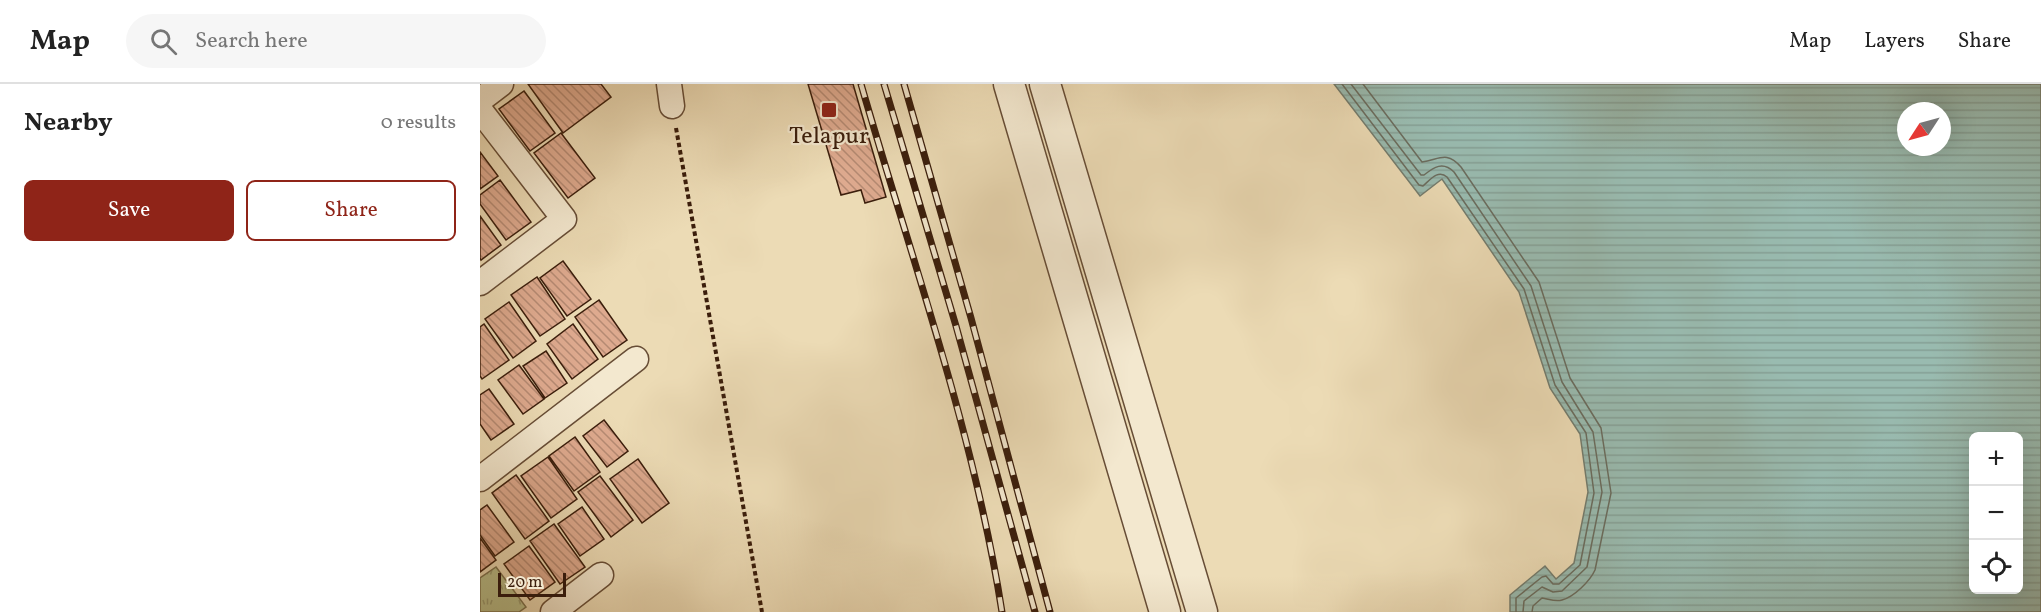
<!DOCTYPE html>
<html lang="en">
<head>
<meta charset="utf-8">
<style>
	:root { --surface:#fff; --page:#f6f6f6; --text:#222; --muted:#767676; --line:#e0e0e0; --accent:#8f2418 }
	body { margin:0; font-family:Vollkorn,serif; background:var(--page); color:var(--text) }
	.controls { position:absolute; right:18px; bottom:18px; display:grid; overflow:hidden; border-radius:9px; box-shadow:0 6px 24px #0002 }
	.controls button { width:54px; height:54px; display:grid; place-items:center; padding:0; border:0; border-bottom:2px solid var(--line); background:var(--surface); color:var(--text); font:30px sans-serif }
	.compass { position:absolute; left:1417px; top:18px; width:54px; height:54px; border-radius:50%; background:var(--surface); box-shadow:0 6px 24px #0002; rotate:234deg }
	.scale { position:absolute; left:18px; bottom:15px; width:68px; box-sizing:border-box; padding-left:6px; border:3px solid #3b1e0c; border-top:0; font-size:16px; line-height:21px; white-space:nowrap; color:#3b1e0c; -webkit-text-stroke:4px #f3e8cf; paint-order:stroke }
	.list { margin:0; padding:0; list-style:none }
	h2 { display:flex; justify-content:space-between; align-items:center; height:78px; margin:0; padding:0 24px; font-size:26px }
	h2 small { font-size:20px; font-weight:400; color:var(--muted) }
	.actions { display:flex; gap:12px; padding:18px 24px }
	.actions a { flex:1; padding:14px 0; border:2px solid var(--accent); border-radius:9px; text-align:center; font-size:21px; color:var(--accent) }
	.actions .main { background:var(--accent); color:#fff }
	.icon { flex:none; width:33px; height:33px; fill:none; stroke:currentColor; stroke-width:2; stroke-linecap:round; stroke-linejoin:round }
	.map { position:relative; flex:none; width:1561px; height:528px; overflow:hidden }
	header { display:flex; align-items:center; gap:36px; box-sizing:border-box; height:84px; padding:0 30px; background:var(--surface); border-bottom:2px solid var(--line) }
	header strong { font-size:28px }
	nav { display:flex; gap:33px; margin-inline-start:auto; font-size:21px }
	.search { width:420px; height:54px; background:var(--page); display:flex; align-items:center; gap:15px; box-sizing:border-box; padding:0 21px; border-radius:33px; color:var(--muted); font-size:22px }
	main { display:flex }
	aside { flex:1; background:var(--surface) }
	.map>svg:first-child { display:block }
</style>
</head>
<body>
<header>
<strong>Map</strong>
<div class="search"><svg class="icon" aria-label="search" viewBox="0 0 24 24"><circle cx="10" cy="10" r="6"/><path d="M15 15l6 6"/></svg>Search here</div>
<nav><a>Map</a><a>Layers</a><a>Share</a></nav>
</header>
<main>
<aside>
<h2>Nearby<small>0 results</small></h2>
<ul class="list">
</ul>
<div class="actions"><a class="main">Save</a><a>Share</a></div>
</aside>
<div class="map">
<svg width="1561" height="528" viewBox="0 0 1561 528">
	<defs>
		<pattern id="grass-tufts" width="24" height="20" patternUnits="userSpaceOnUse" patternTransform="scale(1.5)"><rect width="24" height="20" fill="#b8c08d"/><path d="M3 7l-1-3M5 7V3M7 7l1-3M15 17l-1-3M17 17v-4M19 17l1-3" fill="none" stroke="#979b72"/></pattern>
		<pattern id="water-rules" width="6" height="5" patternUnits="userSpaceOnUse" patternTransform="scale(1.5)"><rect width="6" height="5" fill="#99bbb0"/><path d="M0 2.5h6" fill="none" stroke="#85a096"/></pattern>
		<pattern id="building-back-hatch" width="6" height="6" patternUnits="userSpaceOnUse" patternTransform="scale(1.5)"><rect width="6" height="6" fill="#deaa8f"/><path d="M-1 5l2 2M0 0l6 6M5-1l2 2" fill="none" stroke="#b58a73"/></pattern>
	</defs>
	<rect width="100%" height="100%" fill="#ecdbb5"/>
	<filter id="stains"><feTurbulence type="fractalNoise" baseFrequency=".00333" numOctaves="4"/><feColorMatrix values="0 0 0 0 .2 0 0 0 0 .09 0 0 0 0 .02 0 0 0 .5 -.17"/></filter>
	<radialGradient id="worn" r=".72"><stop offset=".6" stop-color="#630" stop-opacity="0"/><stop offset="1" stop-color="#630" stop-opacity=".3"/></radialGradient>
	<path fill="url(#grass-tufts)" stroke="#7a6f4c" stroke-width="1.5" d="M16 483 46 523 39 528H0V494Z"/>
	<path fill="url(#water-rules)" stroke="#737c6e" stroke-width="1.5" fill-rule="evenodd" d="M854 0H1561V528H1030V511L1065 482 1076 495 1094 479 1108 408 1100 350 1070 304 1039 208 962 95 940 112ZM1426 27H1462V63H1426ZM1494 352H1538V506H1494Z"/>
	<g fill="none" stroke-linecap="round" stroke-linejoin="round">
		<path stroke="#6a6c5e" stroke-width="1.5" d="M862 0 939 101 943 102C950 96 958 85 967 93L1044 205 1075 301 1106 349 1114 409 1100 481 1079 500H1073L1066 492 1062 493 1036 514V528
			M871 0 941 91H944C954 83 963 77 974 88L1051 202 1082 298 1113 348 1122 408 1107 483 1082 507 1073 508 1062 503 1044 517 1043 528
			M883 0 942 78C959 76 966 66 981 83L1059 198 1090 294 1121 344 1131 409 1115 486C1110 497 1094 513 1082 516 1075 518 1069 515 1062 514L1053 522 1052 528"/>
	</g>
	<path fill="url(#building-back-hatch)" stroke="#3b1e0c" stroke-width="1.5" d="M48 0H121L131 13 83 49Z
		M328 0H373L406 113 385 119 381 106 361 111Z
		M44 7 75 49 50 67 19 25Z
		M81 49 115 94 88 114 54 69Z
		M0 68 18 92 0 105Z
		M20 96 51 138 26 156 0 120V111Z
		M0 132 21 161 1 176 0 174Z
		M83 177 111 215 87 232 60 194Z
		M57 193 85 235 60 252 31 211Z
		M119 216 147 256 123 273 95 233Z
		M29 218 56 257 33 274 5 235Z
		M4 240 29 276 2 295 0 292V243Z
		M93 240 118 275 92 295 67 260Z
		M66 267 87 299 65 314 43 282Z
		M39 281 64 315 43 330 18 296Z
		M9 305 34 340 11 356 0 340V311Z
		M124 336 148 367 127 383 103 352Z
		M95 353 120 388 94 407 69 372Z
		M68 373 97 415 71 434 41 392Z
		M158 375 189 419 162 439 130 395Z
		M36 391 69 437 45 455 12 409Z
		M120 392 153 436 131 453 98 408Z
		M7 421 34 458 15 472 0 451V426Z
		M102 423 124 455 100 472 78 440Z
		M74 440 105 483 80 500 50 457Z
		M0 454 16 476 0 488Z
		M49 462 75 498 50 516 24 480Z"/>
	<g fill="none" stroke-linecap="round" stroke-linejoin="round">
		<g stroke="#674d36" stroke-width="27">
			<path id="minor" d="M189 0 192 22
				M0 16 21 0
				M0 26 84 135 0 199
				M0 395 156 275
				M73 528 121 491"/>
		</g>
		<g stroke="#674d36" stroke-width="33">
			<path id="tertiary" d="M529 0 685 528
				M565 0 722 528"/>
		</g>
		<path stroke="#3b1e0c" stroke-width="4" stroke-dasharray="4.5 3" stroke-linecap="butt" d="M196 44 282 528"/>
		<use href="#minor" stroke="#f3e8cf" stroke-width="24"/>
		<use href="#tertiary" stroke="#f3e8cf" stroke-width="30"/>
		<g stroke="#3b1e0c" stroke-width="7">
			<path id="rail" d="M381 0C431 174 494 348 522 528
				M404 0 476 242 555 528
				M424 0 491 234 570 528"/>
		</g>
		<use href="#rail" stroke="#f3e8cf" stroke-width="4.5" stroke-dasharray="14" stroke-linecap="butt"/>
	</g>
	<rect fill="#8f2418" stroke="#f3e8cf" stroke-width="2" x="341" y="18" width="16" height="16" rx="3"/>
	<g text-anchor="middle" stroke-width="4.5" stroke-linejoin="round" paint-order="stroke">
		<g font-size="24" fill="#3b1e0c" stroke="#f3e8cf">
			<text x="349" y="59">Telapur</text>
		</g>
	</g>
	<rect width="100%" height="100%" filter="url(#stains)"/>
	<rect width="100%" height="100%" fill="url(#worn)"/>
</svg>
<div class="controls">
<button>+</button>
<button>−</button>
<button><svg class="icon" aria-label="locate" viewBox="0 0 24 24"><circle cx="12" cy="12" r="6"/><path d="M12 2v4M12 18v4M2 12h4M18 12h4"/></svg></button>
</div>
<svg class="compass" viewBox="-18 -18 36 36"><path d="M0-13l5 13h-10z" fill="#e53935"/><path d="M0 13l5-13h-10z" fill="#767676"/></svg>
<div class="scale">20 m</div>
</div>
</main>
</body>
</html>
